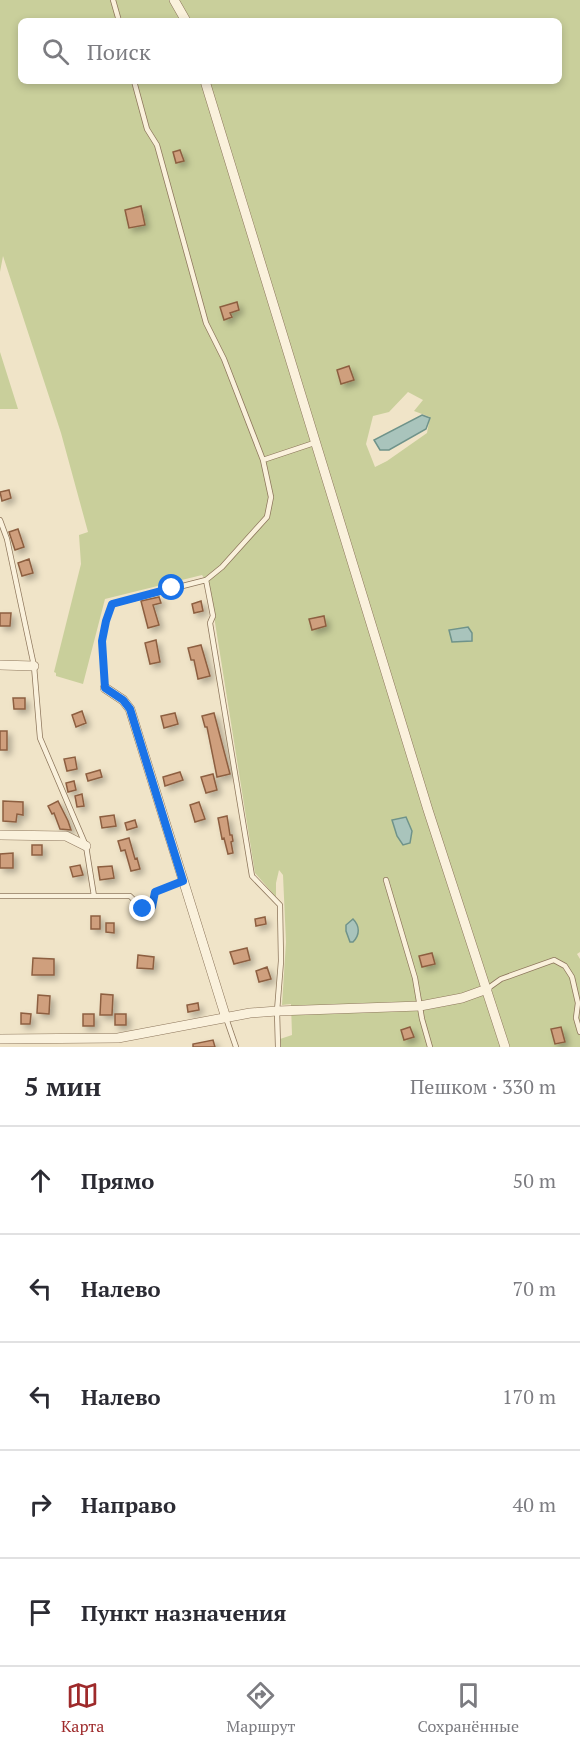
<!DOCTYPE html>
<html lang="ru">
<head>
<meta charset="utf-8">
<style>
	:root { --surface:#fff; --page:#f2f2f3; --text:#2b2b33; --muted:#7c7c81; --line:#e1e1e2; --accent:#9e2a2b }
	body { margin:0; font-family:"PT Serif",serif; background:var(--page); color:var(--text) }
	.stop { position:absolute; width:18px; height:18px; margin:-14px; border:4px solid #1a73e8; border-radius:50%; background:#fff }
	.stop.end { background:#1a73e8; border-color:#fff; box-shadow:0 2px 6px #0008 }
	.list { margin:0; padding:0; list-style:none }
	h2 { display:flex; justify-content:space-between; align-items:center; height:78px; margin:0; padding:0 24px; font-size:26px }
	h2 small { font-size:20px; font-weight:400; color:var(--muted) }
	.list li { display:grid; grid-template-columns:39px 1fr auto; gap:18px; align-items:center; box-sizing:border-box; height:108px; padding:0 24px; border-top:2px solid var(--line) }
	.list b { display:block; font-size:22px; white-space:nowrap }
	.list em { font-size:20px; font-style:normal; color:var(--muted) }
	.icon { flex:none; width:33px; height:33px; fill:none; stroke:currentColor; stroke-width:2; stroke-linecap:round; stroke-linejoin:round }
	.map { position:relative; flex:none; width:580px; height:1047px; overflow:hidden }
	.search { position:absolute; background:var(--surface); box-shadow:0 3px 9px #0003; left:18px; right:18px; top:18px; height:66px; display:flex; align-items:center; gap:15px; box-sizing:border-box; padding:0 21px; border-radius:9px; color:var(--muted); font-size:22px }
	.sheet { height:618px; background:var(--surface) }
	nav { display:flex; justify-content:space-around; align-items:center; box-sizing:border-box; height:84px; border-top:2px solid var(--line); background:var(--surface); font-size:16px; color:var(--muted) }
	nav a { display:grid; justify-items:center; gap:3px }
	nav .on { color:var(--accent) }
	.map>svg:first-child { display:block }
</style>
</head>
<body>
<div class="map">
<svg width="580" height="1047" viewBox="0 0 580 1047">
	<defs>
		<filter id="shadow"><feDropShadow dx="4" dy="4" stdDeviation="3" flood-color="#0004"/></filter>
	</defs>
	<rect width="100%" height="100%" fill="#f0e4c8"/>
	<path fill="#c9cf9b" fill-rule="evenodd" d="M0 0H580V952L577 954 580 959V1047H281L280 1039 292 1035 291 1004 282 1005 286 942 283 875 279 870 276 883V897L255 873 209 585 202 575 105 599 83 684 56 676V673L54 672 81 564 79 535 88 532 61 433 3 256 0 272ZM21 21H559V81H21ZM408 392 423 400 414 411 430 417 427 433 387 461 375 467 366 444 373 416 389 412Z
		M0 352 18 409H0Z"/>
	<path fill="#a9c4bc" stroke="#6f938a" stroke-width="1.5" d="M422 415 430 418 426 429 389 450H380L374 440Z
		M468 627 472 633V641L452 642 449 630Z
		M406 817 412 831 410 843 403 845 397 836 392 820Z
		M353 919C360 926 360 935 353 942H350L346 931V925Z"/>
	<path fill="#cf9f7d" stroke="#8d5f41" stroke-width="1.5" filter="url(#shadow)" d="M180 150 184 161 176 163 173 152Z
		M141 206 145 225 129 228 125 210Z
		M237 302 239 310 230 313 232 317 224 320 220 307Z
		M349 366 354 380 341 384 337 370Z
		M9 490 11 498 2 501 0 492Z
		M18 529 24 547 15 550 9 532Z
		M29 559 33 573 22 576 18 563Z
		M159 597 161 603 153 605 159 625 148 628 141 601Z
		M201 601 203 611 194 613 192 604Z
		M0 613H11L10 626H0Z
		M324 616 326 626 312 630 309 619Z
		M156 640 160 662 150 664 145 643Z
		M201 645 210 676 198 679 194 660H191L188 648Z
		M13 698H25V709H14Z
		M82 711 86 723 76 727 72 715Z
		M175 713 178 724 164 728 161 716Z
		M214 713 230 774 217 777 207 727H205L202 716Z
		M0 731H7V750H0Z
		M75 757 77 769 67 771 64 759Z
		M100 770 102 777 88 781 86 774Z
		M180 772 183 780 165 786 163 777Z
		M213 774 217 790 206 793 201 777Z
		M74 781 76 790 68 792 66 783Z
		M82 794 84 806 77 807 75 796Z
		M3 801 23 802V815L17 814 16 822 3 821Z
		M58 801 68 821 71 830 60 829 54 813 52 814 48 806Z
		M199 802 205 819 195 822 190 805Z
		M114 815 116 826 102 828 100 817Z
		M227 816 230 835H232L233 841 231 842 233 853 228 854 224 838 222 839 218 818Z
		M135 820 137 827 127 830 125 823Z
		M129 838 135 859 137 858 140 869 131 871 125 850 121 851 118 841Z
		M32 845H42V855H32Z
		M13 853V868H0V854Z
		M80 865 83 875 73 877 70 867Z
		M112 866 114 878 100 880 98 867Z
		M91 916H100V929H91Z
		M265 917 266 924 256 926 255 919Z
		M106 923H114V933L106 932Z
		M247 948 250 960 234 964 230 952Z
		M432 953 435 964 422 967 419 956Z
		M138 955 154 957 153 969 137 968Z
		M33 958 54 959V975H32Z
		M267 967 271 979 259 982 256 971Z
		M101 994 113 995 112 1015H100Z
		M38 995 50 996 49 1014 37 1013Z
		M198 1003 199 1010 188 1012 187 1005Z
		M21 1013 31 1014 30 1024H21Z
		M83 1014H94V1026H83Z
		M115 1014H126V1025H115Z
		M410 1027 414 1037 404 1040 401 1030Z
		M561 1027 565 1042 555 1044 551 1029Z
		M213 1040 215 1047H193V1044Z"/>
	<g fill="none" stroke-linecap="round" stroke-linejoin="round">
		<g stroke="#8d765c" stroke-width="6">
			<path id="service" d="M113 0 119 21
				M134 81 147 129 157 145 206 323 224 359 263 460
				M0 520 7 539 34 666 40 738 86 846 94 896
				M206 580 213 616 210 623 252 876 280 905 281 961 277 1011 278 1047
				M105 688 102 641 106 621 112 604 206 580 222 567 267 517 271 497 263 460 314 443
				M386 880 415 978 422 1019 430 1047
				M0 896H130L143 909 151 907 155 892 183 881
				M487 989 501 979 554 960 565 966 572 977 578 1003 576 1018 580 1032
				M226 1018 236 1047"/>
		</g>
		<g stroke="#8d765c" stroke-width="10">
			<path id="minor" d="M174 0 186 21
				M205 81 428 810 505 1047
				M0 665 34 666
				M105 688 123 700 130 709 226 1018
				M0 835 66 836 86 846
				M0 1039 118 1038 250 1013 277 1011 420 1006 462 998 487 989"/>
		</g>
		<use href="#service" stroke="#faf1dc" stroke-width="4.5"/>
		<use href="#minor" stroke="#faf1dc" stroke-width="9"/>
	</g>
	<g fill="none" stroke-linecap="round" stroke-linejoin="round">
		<path stroke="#1a73e8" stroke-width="8" d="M143 909 152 907 155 892 183 881 130 709 123 700 105 688 102 641 106 621 112 604 172 588"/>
	</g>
</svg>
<div class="stop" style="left:172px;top:588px"></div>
<div class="stop end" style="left:143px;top:909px"></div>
<div class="search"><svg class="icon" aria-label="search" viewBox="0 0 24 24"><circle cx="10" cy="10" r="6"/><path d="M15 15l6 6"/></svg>Поиск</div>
</div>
<section class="sheet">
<h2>5 мин<small>Пешком · 330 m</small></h2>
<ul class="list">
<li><svg class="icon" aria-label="ahead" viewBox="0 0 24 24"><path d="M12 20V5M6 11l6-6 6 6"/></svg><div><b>Прямо</b></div><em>50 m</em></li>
<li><svg class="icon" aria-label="left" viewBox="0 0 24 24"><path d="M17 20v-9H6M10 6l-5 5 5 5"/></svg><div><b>Налево</b></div><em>70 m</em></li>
<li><svg class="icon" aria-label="left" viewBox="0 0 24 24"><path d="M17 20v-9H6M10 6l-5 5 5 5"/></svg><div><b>Налево</b></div><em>170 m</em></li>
<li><svg class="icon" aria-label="right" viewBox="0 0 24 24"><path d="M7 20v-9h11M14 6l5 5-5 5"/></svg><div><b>Направо</b></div><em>40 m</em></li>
<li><svg class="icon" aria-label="arrive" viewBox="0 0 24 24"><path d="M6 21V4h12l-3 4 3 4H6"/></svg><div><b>Пункт назначения</b></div></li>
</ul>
</section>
<nav>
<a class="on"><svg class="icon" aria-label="map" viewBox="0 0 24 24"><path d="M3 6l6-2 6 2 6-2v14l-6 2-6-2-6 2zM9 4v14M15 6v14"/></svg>Карта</a>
<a><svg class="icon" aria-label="directions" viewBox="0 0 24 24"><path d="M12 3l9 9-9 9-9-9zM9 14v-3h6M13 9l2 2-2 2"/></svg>Маршрут</a>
<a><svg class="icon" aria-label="saved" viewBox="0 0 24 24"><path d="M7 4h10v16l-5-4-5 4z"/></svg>Сохранённые</a>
</nav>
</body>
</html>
